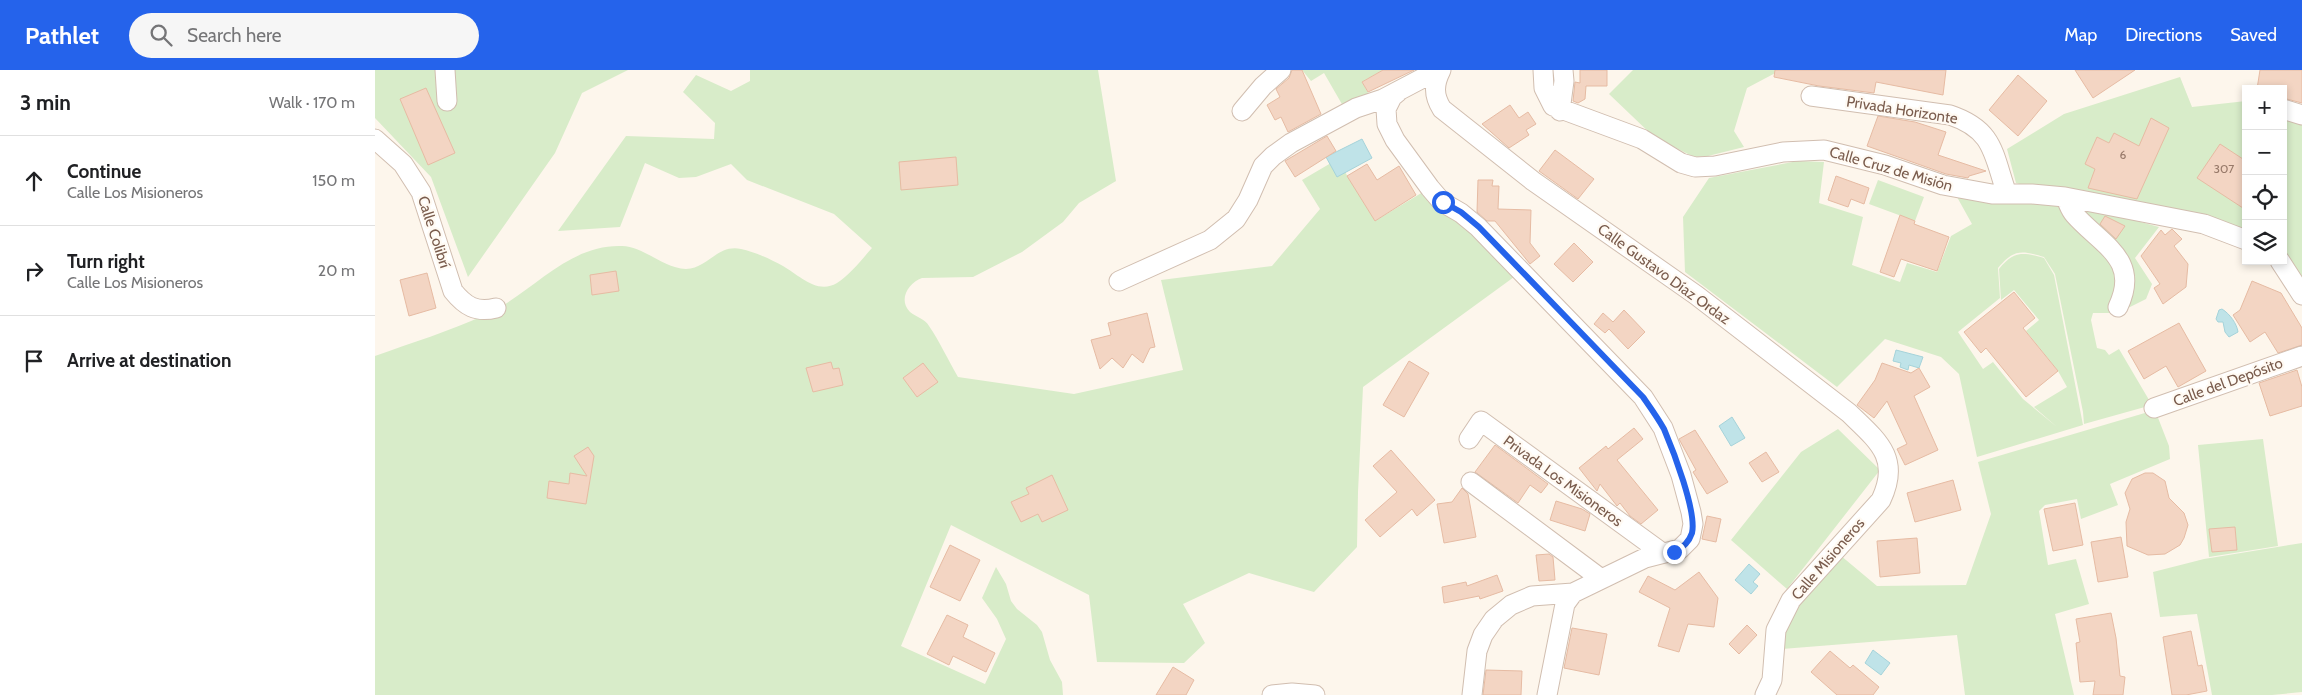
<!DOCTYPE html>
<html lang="en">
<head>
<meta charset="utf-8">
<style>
	:root { --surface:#fff; --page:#f6f6f6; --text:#202124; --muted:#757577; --line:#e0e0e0; --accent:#2563eb }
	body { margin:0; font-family:Cabin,sans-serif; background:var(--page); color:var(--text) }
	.controls { position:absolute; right:15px; top:15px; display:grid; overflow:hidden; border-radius:0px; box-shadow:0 2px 8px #0003 }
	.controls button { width:45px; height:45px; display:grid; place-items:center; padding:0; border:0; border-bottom:1px solid var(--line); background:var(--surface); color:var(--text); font:25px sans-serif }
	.stop { position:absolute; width:15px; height:15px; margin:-11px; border:4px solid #2563eb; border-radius:50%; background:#fff }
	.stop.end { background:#2563eb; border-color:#fff; box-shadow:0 1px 5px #0008 }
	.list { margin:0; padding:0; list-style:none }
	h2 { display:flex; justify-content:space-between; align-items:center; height:65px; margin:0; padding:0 20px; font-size:21px }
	h2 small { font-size:16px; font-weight:400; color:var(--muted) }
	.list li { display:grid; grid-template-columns:32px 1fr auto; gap:15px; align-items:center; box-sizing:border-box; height:90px; padding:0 20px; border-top:1px solid var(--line) }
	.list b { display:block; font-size:19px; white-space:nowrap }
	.list p { margin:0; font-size:16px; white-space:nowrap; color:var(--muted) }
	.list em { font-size:16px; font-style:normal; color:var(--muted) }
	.icon { flex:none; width:28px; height:28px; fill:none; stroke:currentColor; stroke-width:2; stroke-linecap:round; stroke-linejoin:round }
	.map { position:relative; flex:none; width:1927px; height:625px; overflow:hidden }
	header { display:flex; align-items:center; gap:30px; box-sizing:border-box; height:70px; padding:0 25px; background:var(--accent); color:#fff }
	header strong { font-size:24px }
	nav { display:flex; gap:28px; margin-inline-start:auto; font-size:18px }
	.search { width:350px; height:45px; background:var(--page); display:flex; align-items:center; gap:12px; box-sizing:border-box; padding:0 18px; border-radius:28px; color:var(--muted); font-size:19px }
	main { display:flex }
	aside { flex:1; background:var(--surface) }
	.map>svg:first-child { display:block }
</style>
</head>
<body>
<header>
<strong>Pathlet</strong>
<div class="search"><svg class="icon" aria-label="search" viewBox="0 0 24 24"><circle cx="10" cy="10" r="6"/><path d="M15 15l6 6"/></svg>Search here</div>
<nav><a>Map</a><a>Directions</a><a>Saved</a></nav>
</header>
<main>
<aside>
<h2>3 min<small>Walk · 170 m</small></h2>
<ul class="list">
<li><svg class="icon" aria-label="ahead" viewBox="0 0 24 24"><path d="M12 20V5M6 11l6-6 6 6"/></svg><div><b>Continue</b><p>Calle Los Misioneros</p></div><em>150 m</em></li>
<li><svg class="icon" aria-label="right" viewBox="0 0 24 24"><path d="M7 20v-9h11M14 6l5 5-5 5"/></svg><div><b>Turn right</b><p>Calle Los Misioneros</p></div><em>20 m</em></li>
<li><svg class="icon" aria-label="arrive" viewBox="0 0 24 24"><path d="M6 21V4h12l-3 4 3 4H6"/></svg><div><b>Arrive at destination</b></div></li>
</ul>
</aside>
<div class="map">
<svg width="1927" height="625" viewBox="0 0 1927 625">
	<rect width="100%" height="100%" fill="#fdf6ec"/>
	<path fill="#d8ecc9" d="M0 0H253L207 23 180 83 93 207 56 107 0 48Z
		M375 0H723L741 111 704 133 688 152 647 182 598 207 547 208C533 213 523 230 535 242 541 247 550 249 554 256 565 272 573 290 583 307L699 324 808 300 786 210 897 196 945 139 927 110 956 93 970 102 1000 151 1048 122 1082 149 1139 207 988 317 983 422 982 477 939 522 874 503 808 534 830 573 809 593 722 592 714 525 576 455 526 576 610 614 631 569 622 549 607 528 621 497 631 514 636 531 642 539 662 555 667 562 675 590 687 612 688 625H0V286C36 273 75 261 110 245 157 224 192 174 247 176 270 177 288 198 311 199 332 199 342 174 366 179 380 182 395 189 408 196 424 205 442 225 462 213 475 205 487 189 497 178L459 144 372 110 356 94 321 107 304 108 270 93 245 157 183 161 251 66 339 69 340 53 308 22 321 5 356 21 375 11Z
		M927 0H1008L987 12 996 28 968 36 949 3 936 11Z
		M1258 0H1406L1372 18 1359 61 1369 77 1333 86 1319 87 1279 67 1234 24Z
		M1805 7 1817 37 1871 31V160L1657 118 1641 113 1632 79 1689 44Z
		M1908 31 1927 35V209L1908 184Z
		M1423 91 1449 92 1444 133 1488 147 1477 195 1525 212 1532 193 1562 202 1576 166 1597 154 1582 127 1700 134 1784 157 1760 188 1777 214 1771 229 1743 243H1718L1716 250 1722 278 1730 280 1734 285 1744 279 1777 335 1709 354 1708 342 1680 204 1669 187C1646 180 1639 179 1623 198L1625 228 1583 262 1608 299 1618 292 1648 329 1682 357 1659 337 1692 317 1683 301 1651 261 1664 250 1639 220 1626 230 1624 199C1639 181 1647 182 1669 188L1679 205 1708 355 1602 387 1584 304 1566 287 1510 269 1462 317 1310 202 1308 147 1334 108Z
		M1503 110 1549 127 1540 151 1494 134Z
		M1780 340 1794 376 1795 389 1735 414 1743 435 1706 449 1702 429 1670 435 1664 441 1673 495 1701 489 1714 534 1680 544 1699 625H1590L1582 565 1407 579C1408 540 1440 513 1465 485L1502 516 1591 515 1616 444 1603 392Z
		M1463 359 1505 400 1412 519 1356 470 1426 382Z
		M1888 369 1903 476 1834 487 1823 375Z
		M1927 473V622L1897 625H1837L1822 544 1785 547 1778 502 1829 489Z"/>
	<path fill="#bfe3e8" stroke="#a5d3da" d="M987 69 997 88 962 107 951 87Z
		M1847 239C1855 244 1862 254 1863 262L1854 267 1850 262 1848 252H1843L1841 249 1844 240Z
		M1521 280 1548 287 1544 298 1534 295 1533 300 1525 297 1526 293 1518 291Z
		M1357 347 1370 368 1356 376 1344 356Z
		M1374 494 1385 504 1378 512 1383 516 1376 524 1360 510Z
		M1498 580 1515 593 1506 605 1490 593Z"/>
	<path fill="#f3d5c3" stroke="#e6bba3" d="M917 0H927L946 44 913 62 906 47 900 50 892 35 905 27 901 19 914 8Z
		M1008 0H1039L993 22 987 12Z
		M1205 0H1232V16H1211L1210 29 1203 33 1198 31 1200 12 1205 13Z
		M1400 0H1571L1568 25 1501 12 1499 23 1444 16 1399 7Z
		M1700 0H1760L1718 28Z
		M1885 0H1927V33L1908 28V19H1882Z
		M1643 5 1672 31 1643 66 1614 40Z
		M51 18 80 83 53 95 25 29Z
		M1135 35 1144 48 1153 42 1161 54 1151 60 1154 65 1134 78 1107 54Z
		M1503 46 1540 52 1571 62 1563 85 1611 101 1594 106 1593 108 1571 104 1492 76Z
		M1776 48 1794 58 1762 129 1713 118 1720 99 1710 94 1722 67 1734 73 1739 63 1764 76Z
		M952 66 961 81 920 107 910 91Z
		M1845 74 1871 91V140L1822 108Z
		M1180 80 1219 109 1203 129 1164 101Z
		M581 87 583 115 526 120 524 92Z
		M992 94 1002 110 1024 96 1041 125 1000 151 972 106Z
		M1461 106 1494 118 1489 134 1476 129 1473 137 1453 130Z
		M1103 110H1118L1117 116H1124L1123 139 1156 140 1155 173 1165 186 1155 194 1120 151H1112L1102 142Z
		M1525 145 1540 151 1539 154 1574 167 1562 201 1526 189 1519 207 1505 202Z
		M1730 146 1750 156 1741 169 1725 154Z
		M1797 159 1807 169 1799 176 1813 194 1811 217 1788 234 1779 218 1785 214 1766 186 1786 160 1790 165Z
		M1199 173 1218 192 1198 212 1179 194Z
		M241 201 244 221 217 225 215 205Z
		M52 203 61 238 34 246 25 210Z
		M1877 211 1906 223 1927 258V275L1903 283 1890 262 1875 272 1858 245 1865 240Z
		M1639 222 1660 248 1648 258 1683 301 1651 327 1611 278 1606 283 1589 262Z
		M1249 240 1270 262 1253 279 1234 259 1230 263 1219 254 1228 243 1238 252Z
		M772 243 780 277 775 278 768 293 757 284 748 298 737 288 725 299 716 270 736 265 733 253Z
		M1804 253 1831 301 1803 317 1791 296 1769 309 1753 281Z
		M1034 291 1054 303 1029 347 1008 335Z
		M456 292 458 299 464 298 468 315 438 322 431 298Z
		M548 293 563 312 542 327 528 308Z
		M1507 293 1536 303 1544 298 1555 317 1539 326 1563 380 1530 395 1522 379 1532 374 1512 331 1499 348 1482 335 1500 310Z
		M1922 300 1927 317V336L1895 346 1884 313Z
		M1259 358 1268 369 1242 390 1283 440 1266 454 1255 446 1245 433 1242 436 1225 414 1222 421 1204 398 1231 376 1233 379Z
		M1320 360 1353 412 1332 424 1318 402 1321 400 1304 369Z
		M1120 375 1173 414 1166 423 1155 415 1143 433 1100 402Z
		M213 377 219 386 211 434 172 428 174 411 194 414 195 403 212 406 199 386Z
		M1016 380 1060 430 1042 446 1037 439 1005 467 990 450 1022 422 998 396Z
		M1391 382 1404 402 1387 412 1374 393Z
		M1770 403H1778L1790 411 1794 428 1809 443 1813 455 1809 468 1805 475 1790 484 1773 485 1752 476 1751 452 1755 439 1750 423 1757 409Z
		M677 405 693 440 667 452 663 444 646 452 636 432 654 424 651 418Z
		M1578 410 1586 440 1540 452 1532 423Z
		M1087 418 1093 424 1101 467 1069 473 1062 434 1077 432Z
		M1181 431 1207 439 1215 444 1210 461 1175 450Z
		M1700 433 1708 475 1678 481 1669 439Z
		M1332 446 1346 449 1341 472 1327 469Z
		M1860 457 1862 480 1837 482 1834 459Z
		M1746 467 1753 507 1723 512 1716 472Z
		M1542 468 1545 503 1505 507 1502 471Z
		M575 475 605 490 585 531 555 517Z
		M1174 484 1178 487 1180 510 1164 511 1161 485Z
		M1324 502 1343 528 1339 557 1313 554 1304 582 1283 576 1295 538 1264 522 1273 506 1300 520Z
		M1122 505 1128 521 1105 529 1104 526 1069 533 1067 517 1091 512 1092 516Z
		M1736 543 1741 568 1745 606 1750 607 1748 625H1718L1720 611 1705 612 1701 573 1705 572 1701 549Z
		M572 545 593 555 588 567 620 583 611 602 578 586 574 595 552 584Z
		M1372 555 1382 565 1364 584 1354 574Z
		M1197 558 1232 564 1224 605 1189 598Z
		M1816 561 1823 596 1827 595 1832 621 1811 625H1797L1788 567Z
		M1455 581 1475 598 1478 595 1504 617 1498 625H1462L1436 602Z
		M798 597 819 610 811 625H781Z
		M1111 600 1147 601 1146 625H1108Z"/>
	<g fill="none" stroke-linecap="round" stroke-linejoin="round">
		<g stroke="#d1beb0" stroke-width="21">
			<path id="street" d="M70 0 72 31
				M1066 0C1059 14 1058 25 1067 39L1158 111 1321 225 1474 343C1503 371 1526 388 1506 430L1416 530 1401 560 1397 610 1390 625
				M1168 0 1169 18 1178 36 1267 69 1306 93 1320 97 1340 96 1408 82 1449 80 1510 95 1568 115 1617 124H1657L1690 127 1829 154 1871 170
				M1023 22 1017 27 1011 39 1012 54 1020 70 1055 118 1067 132 1086 143 1103 157 1268 327 1288 358 1306 405 1316 442 1318 454 1315 469 1305 479 1270 488 1198 523 1157 526 1136 535 1119 549 1108 565 1102 581 1097 625
				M1436 26 1575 45C1620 60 1618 85 1632 124
				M1908 39 1927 45
				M867 41 888 16 906 0
				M1185 41 1189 11 1188 0
				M0 69 28 94 46 122 78 221C90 236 101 243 121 238
				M1690 127C1693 132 1695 140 1699 144 1726 175 1766 189 1743 237
				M1905 191 1927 225
				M744 211 835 170 861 149 873 130 888 96 898 86 916 73 981 38 1008 29 1063 0
				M1779 338 1927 286
				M1094 369 1106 351 1286 482
				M1096 412 1225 508
				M897 625 917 623 940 625
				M1172 625 1190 534 1198 523"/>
		</g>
		<use href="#street" stroke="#fff" stroke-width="19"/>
	</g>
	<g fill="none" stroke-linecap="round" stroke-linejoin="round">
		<path stroke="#2563eb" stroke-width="6" d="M1068 132 1086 142 1104 157 1268 327C1275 337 1283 348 1289 359 1298 380 1322 442 1317 463 1314 472 1308 478 1299 482"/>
	</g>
	<g text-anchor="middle" stroke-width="4.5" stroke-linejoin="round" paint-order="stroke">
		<g font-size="12" fill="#987a6a">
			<text x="1748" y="89">6</text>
			<text x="1849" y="103">307</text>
		</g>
		<g font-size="15" fill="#7a5c4d" stroke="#fffaf3">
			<text transform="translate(1527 40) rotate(9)" y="5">Privada Horizonte</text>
			<text transform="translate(1516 99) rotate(16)" y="5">Calle Cruz de Misión</text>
			<text transform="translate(59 162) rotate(72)" y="5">Calle Colibrí</text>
			<text transform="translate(1289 204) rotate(36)" y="5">Calle Gustavo Díaz Ordaz</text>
			<text transform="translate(1853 312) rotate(-20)" y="5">Calle del Depósito</text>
			<text transform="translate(1188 411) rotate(36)" y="5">Privada Los Misioneros</text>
			<text transform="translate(1453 489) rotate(-49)" y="5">Calle Misioneros</text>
		</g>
	</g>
</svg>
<div class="controls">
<button>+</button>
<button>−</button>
<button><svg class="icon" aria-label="locate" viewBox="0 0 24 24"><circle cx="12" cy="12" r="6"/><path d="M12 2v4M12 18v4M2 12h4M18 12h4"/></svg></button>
<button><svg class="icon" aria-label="layers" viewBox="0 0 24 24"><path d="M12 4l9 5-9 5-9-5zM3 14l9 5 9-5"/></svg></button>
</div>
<div class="stop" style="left:1068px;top:132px"></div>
<div class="stop end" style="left:1299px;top:482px"></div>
</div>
</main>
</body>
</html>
